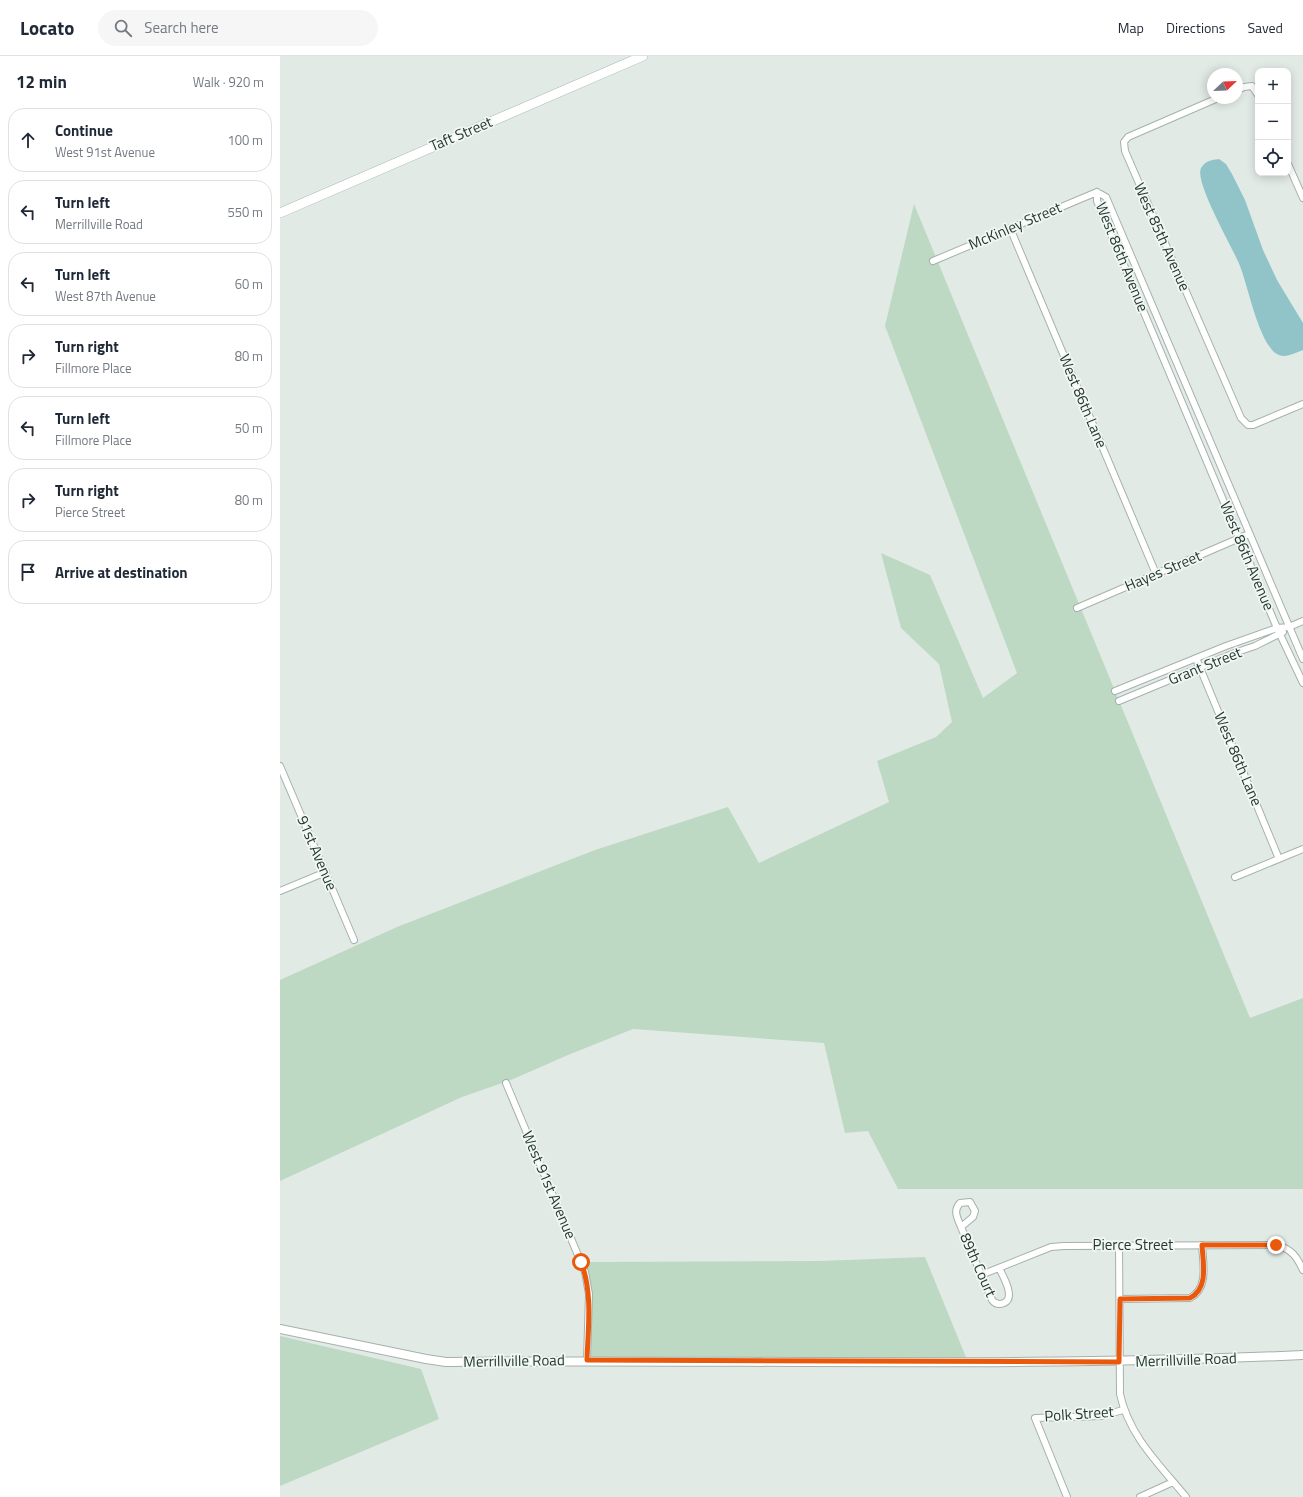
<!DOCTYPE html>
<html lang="en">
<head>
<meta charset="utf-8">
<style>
	:root { --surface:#fff; --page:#f6f6f7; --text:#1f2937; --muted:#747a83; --line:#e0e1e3 }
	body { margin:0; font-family:"Titillium Web",sans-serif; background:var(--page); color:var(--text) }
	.controls { position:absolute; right:12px; top:12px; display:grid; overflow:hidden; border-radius:8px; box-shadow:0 2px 10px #0003 }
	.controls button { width:36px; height:36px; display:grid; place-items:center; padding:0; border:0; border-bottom:1px solid var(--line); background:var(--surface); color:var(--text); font:20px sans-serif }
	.compass { position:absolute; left:927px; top:12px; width:36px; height:36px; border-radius:50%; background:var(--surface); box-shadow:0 2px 10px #0003; rotate:67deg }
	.stop { position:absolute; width:12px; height:12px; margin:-9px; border:3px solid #ea580c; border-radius:50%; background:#fff }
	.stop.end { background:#ea580c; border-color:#fff; box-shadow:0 1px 4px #0008 }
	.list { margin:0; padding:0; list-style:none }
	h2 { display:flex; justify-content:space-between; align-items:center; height:52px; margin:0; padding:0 16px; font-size:17px }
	h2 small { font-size:13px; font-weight:400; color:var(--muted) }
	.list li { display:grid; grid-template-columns:26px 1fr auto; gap:12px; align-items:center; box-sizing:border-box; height:64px; margin:0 8px 8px; padding:0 8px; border:1px solid var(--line); border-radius:16px }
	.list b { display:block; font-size:15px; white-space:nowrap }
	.list p { margin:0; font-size:13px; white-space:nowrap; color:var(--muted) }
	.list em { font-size:13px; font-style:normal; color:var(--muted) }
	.icon { flex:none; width:22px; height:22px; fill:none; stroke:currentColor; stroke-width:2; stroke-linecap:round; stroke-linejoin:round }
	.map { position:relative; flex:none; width:1023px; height:1441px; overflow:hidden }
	header { display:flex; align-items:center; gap:24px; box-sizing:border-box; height:56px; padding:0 20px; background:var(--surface); border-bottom:1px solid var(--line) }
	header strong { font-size:19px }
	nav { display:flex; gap:22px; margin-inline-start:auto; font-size:14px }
	.search { width:280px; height:36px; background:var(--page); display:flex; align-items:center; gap:10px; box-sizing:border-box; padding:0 14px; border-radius:22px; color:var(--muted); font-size:15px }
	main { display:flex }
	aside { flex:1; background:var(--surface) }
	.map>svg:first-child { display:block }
</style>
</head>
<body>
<header>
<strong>Locato</strong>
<div class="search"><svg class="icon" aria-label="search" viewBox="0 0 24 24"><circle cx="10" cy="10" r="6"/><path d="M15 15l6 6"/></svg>Search here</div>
<nav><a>Map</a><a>Directions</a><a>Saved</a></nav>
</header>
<main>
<aside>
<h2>12 min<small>Walk · 920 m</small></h2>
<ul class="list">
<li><svg class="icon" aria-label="ahead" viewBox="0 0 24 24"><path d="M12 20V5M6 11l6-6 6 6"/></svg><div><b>Continue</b><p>West 91st Avenue</p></div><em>100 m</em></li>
<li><svg class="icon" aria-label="left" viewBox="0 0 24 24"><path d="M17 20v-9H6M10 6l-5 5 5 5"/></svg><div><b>Turn left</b><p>Merrillville Road</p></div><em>550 m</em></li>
<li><svg class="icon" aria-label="left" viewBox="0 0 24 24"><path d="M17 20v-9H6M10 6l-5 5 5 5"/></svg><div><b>Turn left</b><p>West 87th Avenue</p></div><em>60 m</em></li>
<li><svg class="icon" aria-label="right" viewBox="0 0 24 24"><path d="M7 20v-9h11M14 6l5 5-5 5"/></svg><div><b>Turn right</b><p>Fillmore Place</p></div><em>80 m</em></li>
<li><svg class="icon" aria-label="left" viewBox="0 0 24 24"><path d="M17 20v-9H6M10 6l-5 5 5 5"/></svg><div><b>Turn left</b><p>Fillmore Place</p></div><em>50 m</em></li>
<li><svg class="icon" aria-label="right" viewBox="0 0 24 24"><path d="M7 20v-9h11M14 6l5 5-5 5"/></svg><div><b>Turn right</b><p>Pierce Street</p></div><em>80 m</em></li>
<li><svg class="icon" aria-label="arrive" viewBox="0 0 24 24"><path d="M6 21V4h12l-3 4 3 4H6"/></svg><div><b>Arrive at destination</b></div></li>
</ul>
</aside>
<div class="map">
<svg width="1023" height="1441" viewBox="0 0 1023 1441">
	<rect width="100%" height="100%" fill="#e2eae6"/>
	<path fill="#bdd9c3" d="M634 148 970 962 1023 942V1133H618L588 1075 565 1077 544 987 353 973 288 999 231 1024 182 1041 0 1125V924L117 871 315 794 448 751 479 807 609 746 597 705 656 681 672 666 659 608 621 572 601 497 650 519 703 642 737 617 605 270Z
		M645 1201 688 1306 307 1304 309 1238 301 1206 540 1205Z
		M0 1280 141 1313 159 1363 0 1430Z"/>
	<path fill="#90c4c9" d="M939 103 946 108 952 118 965 144 983 194 997 224 1023 267V294C1015 297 1005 303 997 298 979 288 968 230 960 210 953 192 914 126 921 112 925 105 931 104 939 103Z"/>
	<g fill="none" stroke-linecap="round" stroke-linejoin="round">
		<g stroke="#a5b1ac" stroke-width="8">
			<path id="minor" d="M957 34 964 31 972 30 978 39
				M938 42 848 81 844 86 845 95 961 362 968 369H973L1023 348
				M1008 108 1023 142
				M817 136V145L997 572 1023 627
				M817 136 826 141 1023 603
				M730 172 876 518
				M653 205 817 136
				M797 552 969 478
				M916 602 999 803
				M835 635 946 590 997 572 1009 571 1023 565
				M839 645 957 596 975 590 1003 576
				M0 710 74 884
				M955 821 1023 793
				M0 835 46 816
				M226 1027 305 1216 309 1238 307 1304
				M681 1171C677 1161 673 1155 680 1147L690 1146 695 1155 693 1161 681 1171 712 1244C715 1248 719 1249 724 1247 736 1242 723 1220 719 1212
				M839 1189 840 1338C849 1380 879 1408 906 1441
				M701 1219 771 1191 784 1190 996 1189C1012 1193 1017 1201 1023 1214
				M840 1243 910 1242C929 1232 923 1207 922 1189
				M787 1441 755 1362 821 1360 843 1354
				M860 1441 893 1426"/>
		</g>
		<g stroke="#a5b1ac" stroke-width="10">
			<path id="tertiary" d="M0 1273 146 1303 166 1306C452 1303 738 1312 1023 1299"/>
		</g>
		<g stroke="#a2b4ad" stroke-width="10">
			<path id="secondary" d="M0 157 363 0"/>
		</g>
		<use href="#minor" stroke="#fff" stroke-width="6"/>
		<use href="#tertiary" stroke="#fff" stroke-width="8"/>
		<use href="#secondary" stroke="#fff" stroke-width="9"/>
	</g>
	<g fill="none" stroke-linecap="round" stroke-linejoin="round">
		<path stroke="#ea580c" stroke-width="5" d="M301 1206C313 1237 308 1272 307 1304L839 1306 840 1243 910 1242C929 1232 923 1207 922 1189H996"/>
	</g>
	<g text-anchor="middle" stroke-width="3.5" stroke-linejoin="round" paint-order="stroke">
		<g font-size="15" fill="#243932" stroke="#f2f7f4">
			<text transform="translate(181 78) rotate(-23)" y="5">Taft Street</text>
			<text transform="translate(735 170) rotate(-23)" y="5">McKinley Street</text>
			<text transform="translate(882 181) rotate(66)" y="5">West 85th Avenue</text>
			<text transform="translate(842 201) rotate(68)" y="5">West 86th Avenue</text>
			<text transform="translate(803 345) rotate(67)" y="5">West 86th Lane</text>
			<text transform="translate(967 500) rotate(67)" y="5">West 86th Avenue</text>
			<text transform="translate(883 515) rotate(-23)" y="5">Hayes Street</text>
			<text transform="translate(925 610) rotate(-22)" y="5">Grant Street</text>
			<text transform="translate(958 703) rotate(67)" y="5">West 86th Lane</text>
			<text transform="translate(37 797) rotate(67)" y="5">91st Avenue</text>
			<text transform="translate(269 1129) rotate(67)" y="5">West 91st Avenue</text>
			<text x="853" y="1194">Pierce Street</text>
			<text transform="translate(698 1209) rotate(66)" y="5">89th Court</text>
			<text transform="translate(906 1304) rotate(-2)" y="5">Merrillville Road</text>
			<text transform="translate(234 1305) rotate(-1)" y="5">Merrillville Road</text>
			<text transform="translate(799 1358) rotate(-4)" y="5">Polk Street</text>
		</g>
	</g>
</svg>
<div class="controls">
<button>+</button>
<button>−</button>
<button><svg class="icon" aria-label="locate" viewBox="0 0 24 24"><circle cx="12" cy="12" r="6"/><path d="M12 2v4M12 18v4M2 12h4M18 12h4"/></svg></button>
</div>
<svg class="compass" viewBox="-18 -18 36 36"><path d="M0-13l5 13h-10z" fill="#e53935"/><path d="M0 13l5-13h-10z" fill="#747a83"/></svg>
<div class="stop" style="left:301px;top:1206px"></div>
<div class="stop end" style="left:996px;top:1189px"></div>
</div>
</main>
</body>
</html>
